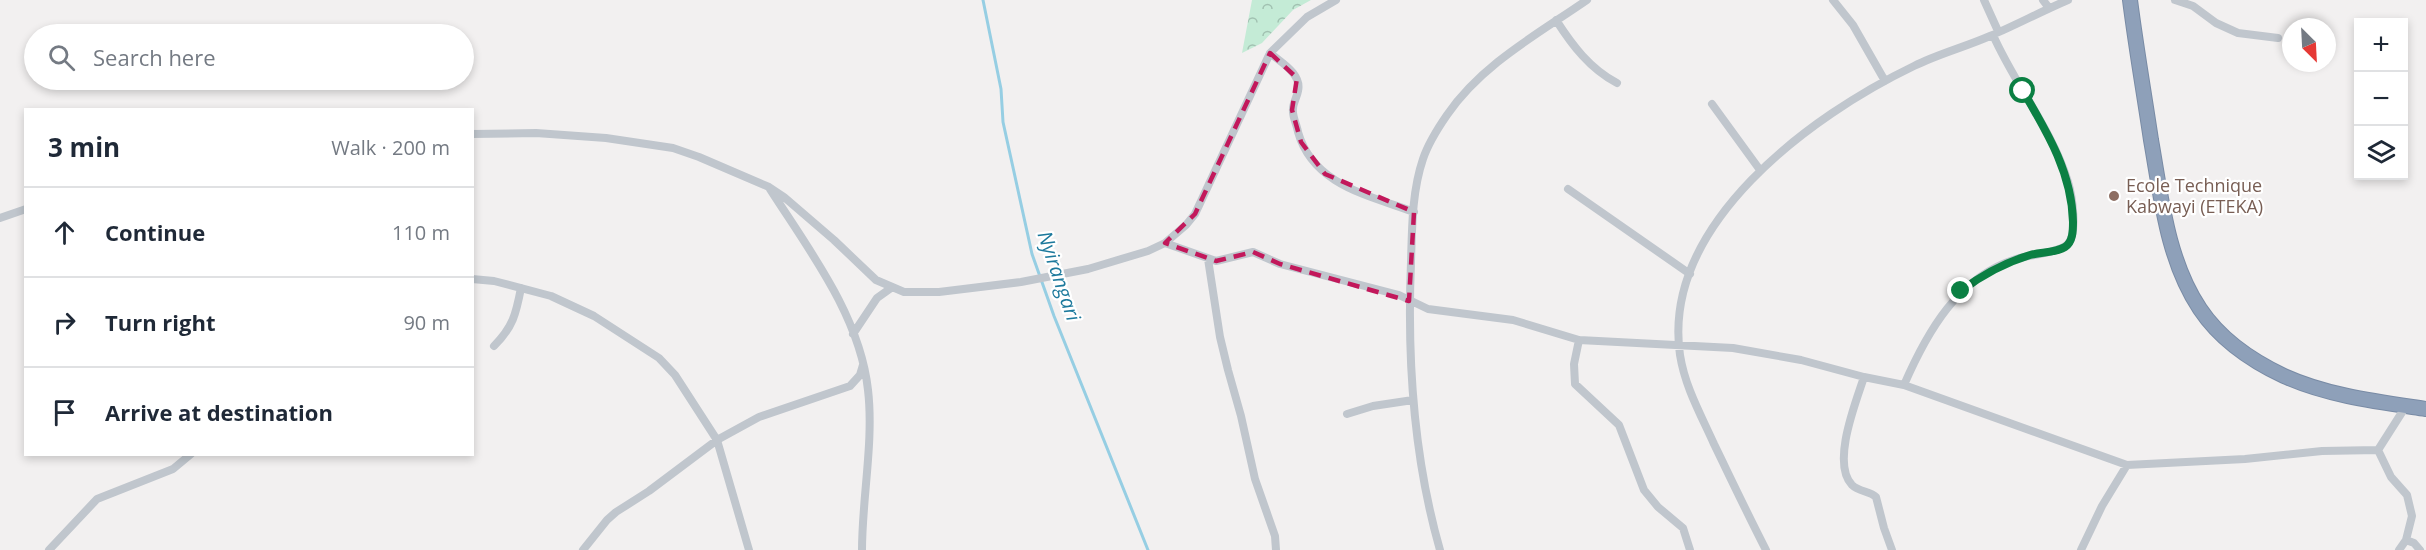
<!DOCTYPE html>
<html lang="en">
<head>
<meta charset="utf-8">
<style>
	:root { --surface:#fff; --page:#f2f2f3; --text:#1f2937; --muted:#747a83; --line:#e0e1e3 }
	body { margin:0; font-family:"Open Sans",sans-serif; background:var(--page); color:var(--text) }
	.controls { position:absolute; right:18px; top:18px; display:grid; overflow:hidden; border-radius:0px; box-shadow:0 3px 9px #0003 }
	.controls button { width:54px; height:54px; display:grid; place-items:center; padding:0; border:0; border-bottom:2px solid var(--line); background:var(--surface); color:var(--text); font:30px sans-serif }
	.compass { position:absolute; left:2282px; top:18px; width:54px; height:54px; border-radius:50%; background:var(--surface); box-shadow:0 3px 9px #0003; rotate:156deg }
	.stop { position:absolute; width:18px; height:18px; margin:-14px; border:4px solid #0b8043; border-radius:50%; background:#fff }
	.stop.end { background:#0b8043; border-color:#fff; box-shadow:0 2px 6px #0008 }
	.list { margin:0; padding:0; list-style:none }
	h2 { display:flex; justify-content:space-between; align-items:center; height:78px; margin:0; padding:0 24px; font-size:26px }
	h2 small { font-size:20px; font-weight:400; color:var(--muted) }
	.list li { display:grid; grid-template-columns:39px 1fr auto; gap:18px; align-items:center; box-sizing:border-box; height:90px; padding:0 24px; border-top:2px solid var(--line) }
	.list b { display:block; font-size:22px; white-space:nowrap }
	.list em { font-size:20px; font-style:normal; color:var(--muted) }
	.icon { flex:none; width:33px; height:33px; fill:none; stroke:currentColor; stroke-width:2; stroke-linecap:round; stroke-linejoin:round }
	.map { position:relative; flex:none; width:2426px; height:550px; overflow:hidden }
	.search { position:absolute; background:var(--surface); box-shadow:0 3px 9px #0003; left:24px; top:24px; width:450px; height:66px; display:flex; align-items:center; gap:15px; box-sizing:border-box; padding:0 21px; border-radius:33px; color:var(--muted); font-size:22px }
	.panel { position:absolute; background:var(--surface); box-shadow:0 3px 9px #0003; left:24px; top:108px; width:450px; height:348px; border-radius:0px }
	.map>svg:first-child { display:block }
</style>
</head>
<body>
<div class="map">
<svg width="2426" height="550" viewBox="0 0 2426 550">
	<defs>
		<pattern id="forest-crowns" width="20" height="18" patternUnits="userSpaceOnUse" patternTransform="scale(1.5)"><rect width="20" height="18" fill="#c4ebd6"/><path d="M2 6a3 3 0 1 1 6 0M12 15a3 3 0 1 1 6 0" fill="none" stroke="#a1c1b1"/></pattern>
	</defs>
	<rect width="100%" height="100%" fill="#f2f0f0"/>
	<path fill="url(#forest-crowns)" d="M1252 0H1311L1293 10 1262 43 1242 53Z"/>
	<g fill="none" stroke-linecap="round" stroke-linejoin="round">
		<path stroke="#96cee3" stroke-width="3" d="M983 0 1001 89 1003 122 1032 254 1054 316 1148 550"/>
		<g stroke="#798ba5" stroke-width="16">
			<path id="highway" d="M2130 0C2136 47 2144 93 2151 140 2161 196 2167 260 2200 309 2220 339 2252 361 2284 376 2328 396 2379 402 2426 409"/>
		</g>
		<path stroke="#c0c6cd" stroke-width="8" d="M1833 0 1853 25 1885 81
			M1984 0 1998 31
			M2043 0 2049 8
			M2175 0 2193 6 2216 23 2238 33 2278 38
			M1556 20C1572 45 1590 69 1617 83
			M1270 53C1282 63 1302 74 1298 91 1297 97 1293 103 1293 109 1292 116 1297 125 1298 132 1313 185 1368 195 1414 212
			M1712 104 1760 170
			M472 134 536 133 606 138 673 148 699 157 769 187 784 197 834 240 876 280 904 292H939L1021 282 1088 269 1148 251 1165 243 1186 225 1195 214 1270 53 1307 17 1336 0
			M770 189C809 250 860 316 868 390 874 441 862 498 862 550
			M1568 189 1690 274
			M0 218 26 209
			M1165 243 1216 261 1253 252 1280 264 1399 295 1428 309 1513 320 1579 340 1733 348 1801 360 1864 377 1904 385 2127 465 2245 459 2322 451 2378 450 2406 406
			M1208 259 1220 337 1228 370 1241 416 1255 479 1275 536 1276 550
			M472 279 494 281 551 296 594 316 659 358 675 375 717 440 749 550
			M853 334 877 298 891 288
			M1579 340 1574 364 1575 384 1619 425 1644 490 1658 507 1683 528 1690 550
			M494 346C513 327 516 314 521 288
			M1864 377C1856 402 1831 463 1852 485 1859 492 1870 491 1876 497L1884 528 1892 550
			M1904 385C1927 332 1958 277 2016 259 2028 255 2060 253 2068 244 2078 233 2072 195 2068 182 2052 129 2015 85 1993 35
			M1347 414 1373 406 1413 400
			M2378 450 2391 477 2407 495 2412 516 2406 540 2399 550
			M2406 540 2414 543 2420 550
			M49 550 97 499 173 469 191 454
			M583 550 607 520 616 512 649 491 717 440 759 417 850 386 860 375 863 365
			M1440 550C1413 456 1407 359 1411 262 1412 228 1412 191 1423 159 1428 144 1438 128 1447 115 1482 64 1538 34 1587 0
			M1766 550C1748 515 1731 479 1714 444 1701 415 1685 387 1680 355 1661 224 1812 115 1914 66 1938 54 1965 47 1990 36 2016 25 2042 11 2068 0
			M2081 550 2102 506 2127 465"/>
		<use href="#highway" stroke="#8ea0b9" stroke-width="14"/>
	</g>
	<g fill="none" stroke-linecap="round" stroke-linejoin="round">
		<path stroke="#0b8043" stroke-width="8" d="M1961 291C1983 274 2004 263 2030 255 2041 252 2055 253 2065 247 2073 242 2073 230 2073 222 2072 173 2047 132 2023 91"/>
	</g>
	<path fill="none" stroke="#c2185b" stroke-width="4.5" stroke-dasharray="12 8" stroke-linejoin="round" d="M1270 53 1297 78 1292 110 1301 142 1325 174 1414 212 1409 301 1280 264 1253 252 1216 261 1165 243 1195 214Z"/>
	<circle fill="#8d6e63" stroke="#fff" stroke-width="2" cx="2114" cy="196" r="6"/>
	<g text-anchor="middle" stroke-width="4.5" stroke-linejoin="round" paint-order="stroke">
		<g font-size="18" fill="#785e54" stroke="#fff" text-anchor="start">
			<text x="2126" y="192">Ecole Technique<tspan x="2126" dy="21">Kabwayi (ETEKA)</tspan></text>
		</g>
		<g font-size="20" font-style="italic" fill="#1c799c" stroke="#fff">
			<text transform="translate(1059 276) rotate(71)" y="7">Nyirangari</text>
		</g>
	</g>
</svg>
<div class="controls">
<button>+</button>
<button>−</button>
<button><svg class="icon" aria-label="layers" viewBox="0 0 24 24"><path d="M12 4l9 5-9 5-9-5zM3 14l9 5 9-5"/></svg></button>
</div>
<svg class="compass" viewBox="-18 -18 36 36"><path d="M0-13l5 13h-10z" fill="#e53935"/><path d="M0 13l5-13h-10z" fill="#747a83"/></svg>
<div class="stop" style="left:2023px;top:91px"></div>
<div class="stop end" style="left:1961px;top:291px"></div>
<div class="search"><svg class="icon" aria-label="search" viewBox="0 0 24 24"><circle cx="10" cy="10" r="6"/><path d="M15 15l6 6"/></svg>Search here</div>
<section class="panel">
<h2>3 min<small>Walk · 200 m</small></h2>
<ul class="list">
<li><svg class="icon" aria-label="ahead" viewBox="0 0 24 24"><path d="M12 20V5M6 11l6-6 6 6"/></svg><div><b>Continue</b></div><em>110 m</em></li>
<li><svg class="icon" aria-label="right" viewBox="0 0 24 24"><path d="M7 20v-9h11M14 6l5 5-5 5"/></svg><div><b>Turn right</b></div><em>90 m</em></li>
<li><svg class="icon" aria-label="arrive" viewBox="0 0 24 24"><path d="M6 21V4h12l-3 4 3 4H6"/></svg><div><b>Arrive at destination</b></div></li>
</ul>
</section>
</div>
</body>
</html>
